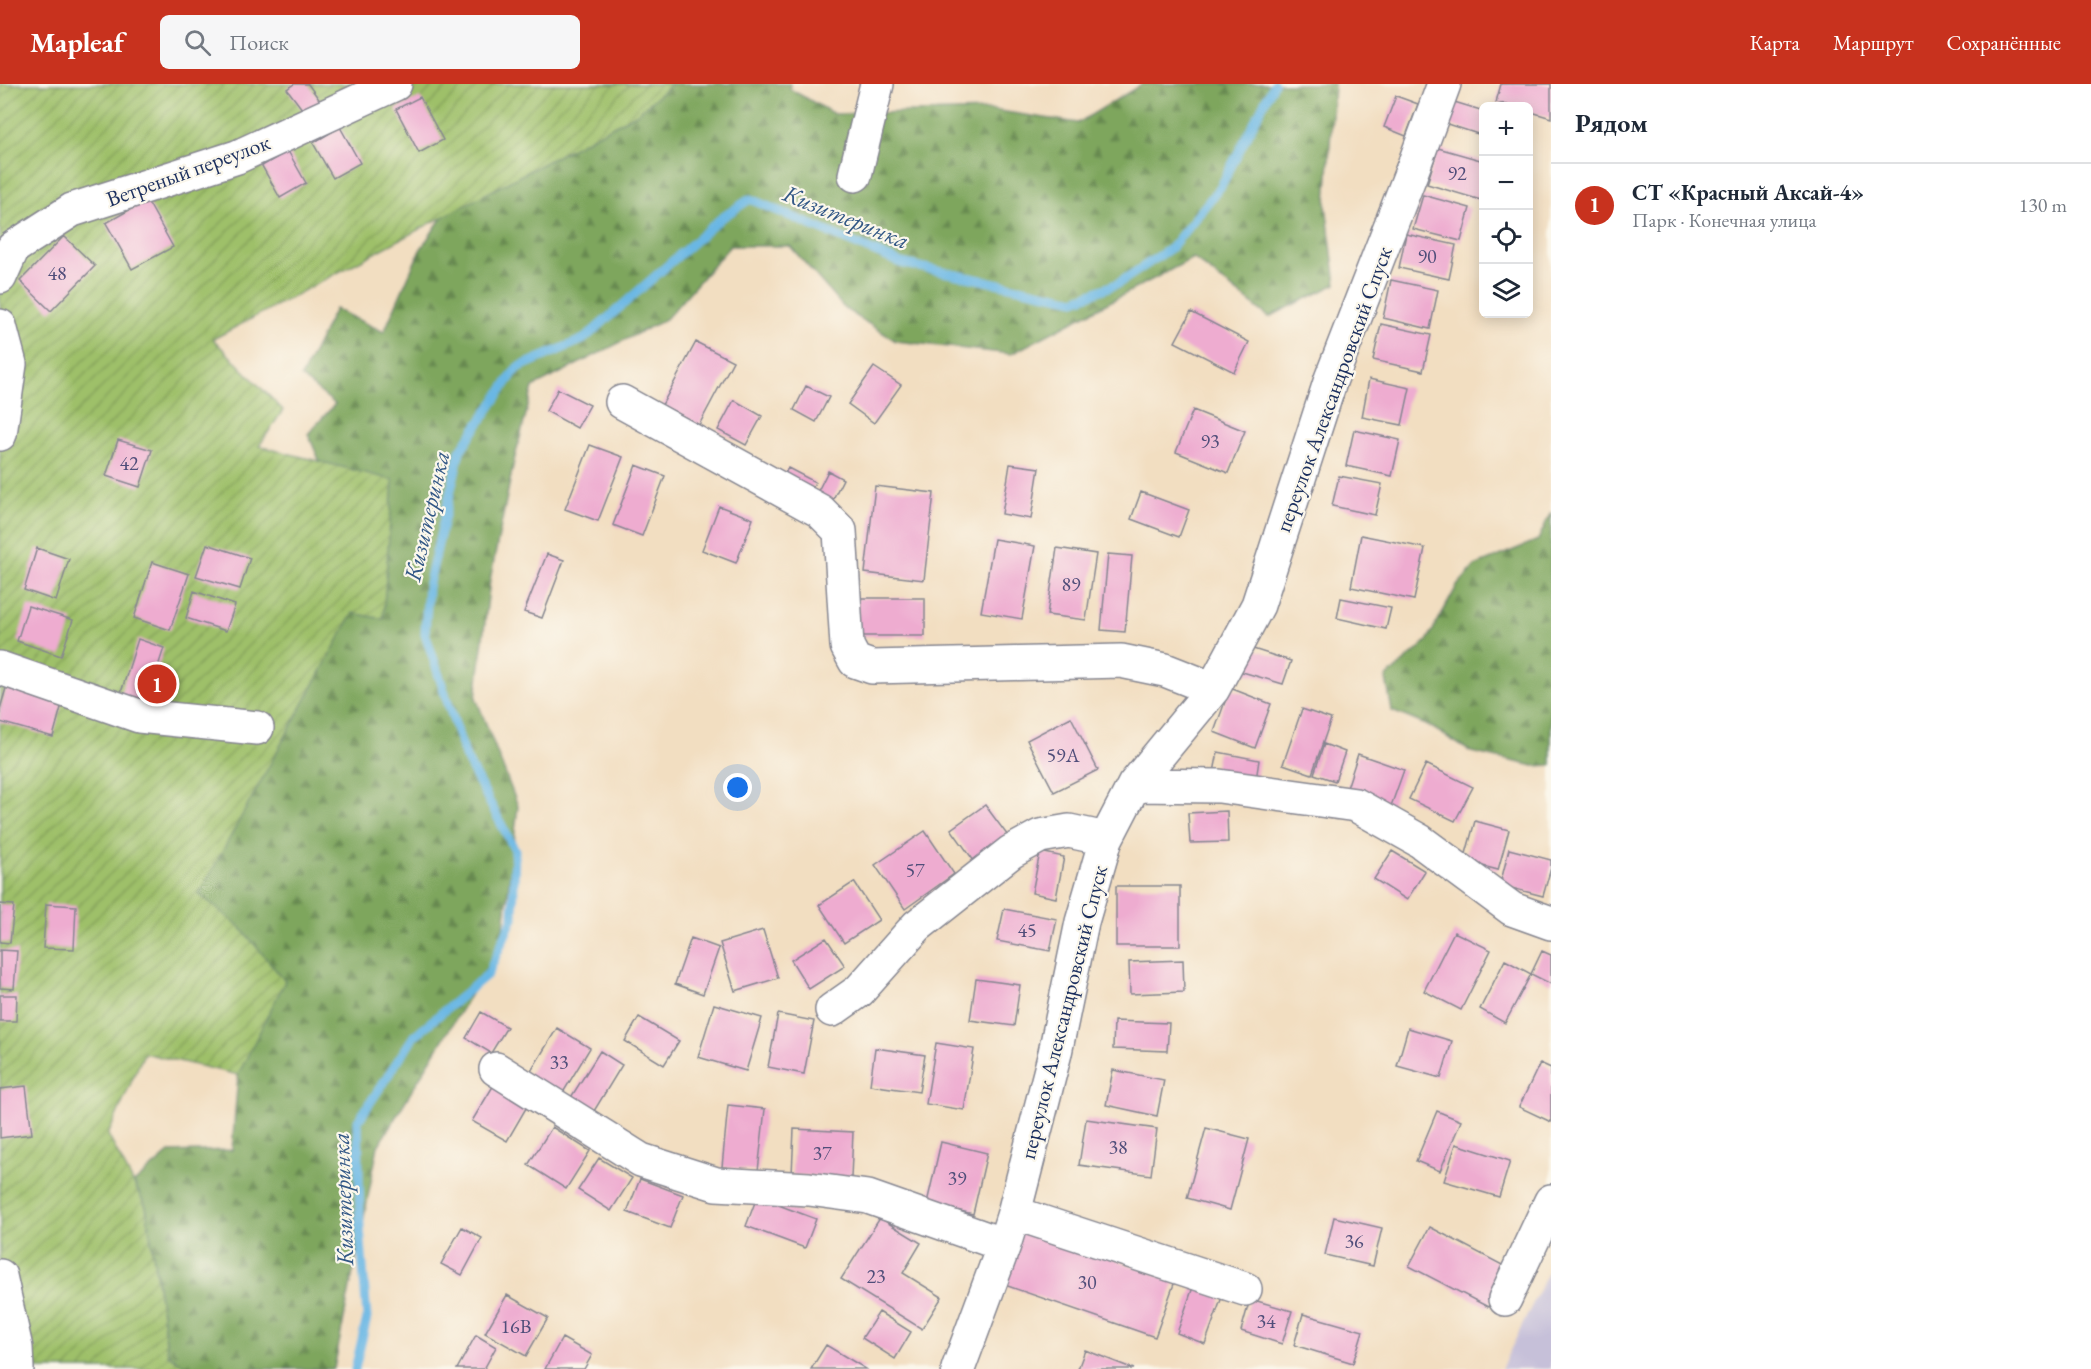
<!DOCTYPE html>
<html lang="ru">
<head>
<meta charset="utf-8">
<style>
	:root { --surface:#fff; --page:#f6f6f7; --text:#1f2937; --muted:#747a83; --line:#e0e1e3; --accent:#c8321e }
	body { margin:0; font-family:"EB Garamond",serif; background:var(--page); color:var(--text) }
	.controls { position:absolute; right:18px; top:18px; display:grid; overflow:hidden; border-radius:9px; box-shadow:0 3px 15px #0003 }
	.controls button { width:54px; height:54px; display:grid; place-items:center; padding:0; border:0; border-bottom:2px solid var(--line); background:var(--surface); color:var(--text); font:30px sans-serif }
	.you { position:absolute; left:738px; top:704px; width:21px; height:21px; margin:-15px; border:4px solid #fff; border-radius:50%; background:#1a73e8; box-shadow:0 0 0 9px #1a73e833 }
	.badge { display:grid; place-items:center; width:39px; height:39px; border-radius:50%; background:var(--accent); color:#fff; font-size:20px; font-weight:700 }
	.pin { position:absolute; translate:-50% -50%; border:3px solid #fff; box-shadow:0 2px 6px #0006 }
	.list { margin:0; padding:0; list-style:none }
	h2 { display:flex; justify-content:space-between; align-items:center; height:78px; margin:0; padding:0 24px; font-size:26px }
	h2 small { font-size:20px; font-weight:400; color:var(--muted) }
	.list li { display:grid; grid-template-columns:39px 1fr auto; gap:18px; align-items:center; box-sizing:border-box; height:84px; padding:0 24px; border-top:2px solid var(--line) }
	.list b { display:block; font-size:22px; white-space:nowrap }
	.list p { margin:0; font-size:20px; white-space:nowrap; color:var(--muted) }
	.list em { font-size:20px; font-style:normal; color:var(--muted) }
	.icon { flex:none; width:33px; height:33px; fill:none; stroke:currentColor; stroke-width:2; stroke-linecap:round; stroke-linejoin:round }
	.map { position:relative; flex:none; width:1551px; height:1285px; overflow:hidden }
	header { display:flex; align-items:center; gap:36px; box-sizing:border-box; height:84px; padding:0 30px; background:var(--accent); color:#fff }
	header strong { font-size:28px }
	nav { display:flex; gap:33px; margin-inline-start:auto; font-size:21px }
	.search { width:420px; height:54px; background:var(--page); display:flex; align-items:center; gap:15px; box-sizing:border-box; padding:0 21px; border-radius:9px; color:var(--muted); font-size:22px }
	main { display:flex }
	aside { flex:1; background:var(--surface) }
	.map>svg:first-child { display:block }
</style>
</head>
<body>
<header>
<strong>Mapleaf</strong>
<div class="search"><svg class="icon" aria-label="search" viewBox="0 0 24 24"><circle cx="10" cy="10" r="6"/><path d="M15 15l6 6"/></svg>Поиск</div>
<nav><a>Карта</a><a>Маршрут</a><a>Сохранённые</a></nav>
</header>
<main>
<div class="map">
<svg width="1551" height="1285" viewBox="0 0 1551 1285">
	<defs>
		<pattern id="forest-firs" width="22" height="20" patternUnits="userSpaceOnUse" patternTransform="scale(1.5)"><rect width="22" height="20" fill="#7ea65d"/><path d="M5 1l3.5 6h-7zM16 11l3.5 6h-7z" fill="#668850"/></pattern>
		<pattern id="garden-furrows" width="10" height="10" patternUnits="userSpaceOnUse" patternTransform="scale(1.5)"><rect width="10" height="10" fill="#9ec069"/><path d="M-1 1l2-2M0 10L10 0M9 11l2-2" fill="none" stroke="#809c5a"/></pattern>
	</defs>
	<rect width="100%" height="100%" fill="#fbf7ec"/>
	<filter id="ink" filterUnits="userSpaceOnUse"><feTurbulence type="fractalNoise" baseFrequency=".0167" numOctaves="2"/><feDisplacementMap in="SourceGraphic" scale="12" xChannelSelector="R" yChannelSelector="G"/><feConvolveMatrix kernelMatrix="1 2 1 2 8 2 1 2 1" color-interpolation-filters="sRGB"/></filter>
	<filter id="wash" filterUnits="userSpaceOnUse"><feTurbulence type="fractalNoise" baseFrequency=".008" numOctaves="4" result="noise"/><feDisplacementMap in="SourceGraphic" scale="24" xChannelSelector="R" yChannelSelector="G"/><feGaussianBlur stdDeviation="1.35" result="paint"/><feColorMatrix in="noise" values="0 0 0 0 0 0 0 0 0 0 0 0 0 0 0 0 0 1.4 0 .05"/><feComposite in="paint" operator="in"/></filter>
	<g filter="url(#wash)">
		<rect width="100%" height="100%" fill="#f2dec1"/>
		<path fill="#c6c0d9" d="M1551 1182V1285H1501Z"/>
		<path fill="url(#forest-firs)" stroke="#4c6a5e" stroke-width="1.5" d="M541 0H790V5L834 30 993 26 1078 39 1142 0H1334L1326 121 1336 200 1269 233 1193 174 1011 270 896 257 845 225 790 162H730L666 235 533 303 514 377 490 496 476 614 518 722 502 859 378 1062 334 1285H190L168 1271 146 1123 134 1099 170 1068 232 1066 238 991 232 874 202 836 185 758 346 439 308 350 335 320 301 293 335 225 384 248 420 166 514 26Z
			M1551 428V681L1534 682 1471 668 1433 644 1392 627 1386 594 1427 557 1457 502 1475 482 1538 456Z"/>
		<path fill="url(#garden-furrows)" stroke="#5c7864" stroke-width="1.5" d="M0 0H672L636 30 213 255 283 326 259 362 393 396 383 535 353 529 199 810 240 843 285 897 238 991 144 969 108 1051 146 1123 168 1271 190 1285H0Z"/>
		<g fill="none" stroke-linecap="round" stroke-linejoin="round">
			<path stroke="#6bb7e4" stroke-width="9" d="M355 1285 367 1234 360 1144 358 1037 414 952 488 890 513 834 515 766 466 674 425 549 428 503 460 367 517 284 584 255 720 135 750 115 901 179 1075 216 1119 199 1171 164 1221 102 1274 0"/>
		</g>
		<g id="blocks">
			<path fill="#eeacd0" d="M294 0H308L321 18 305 29 287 5Z
				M1501 0H1551V34L1528 27V22H1512L1496 18Z
				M1396 12 1418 20 1406 52 1384 43Z
				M420 13 443 56 419 69 396 25Z
				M1451 17 1484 27V52L1444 39Z
				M340 43 360 79 333 94 313 59Z
				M1438 64 1484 77V117L1427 100Z
				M288 67 306 99 280 114 262 82Z
				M1423 111 1470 124 1461 157 1413 145Z
				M147 116 173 163 132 185 106 139Z
				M1406 150 1456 161 1449 195 1399 184Z
				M64 152 95 182 51 227 20 197Z
				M1391 196 1438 206 1430 245 1383 234Z
				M1191 228 1249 258 1234 288 1175 258Z
				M1381 240 1431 251 1423 287 1373 276Z
				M696 258 733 277 699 341 662 321Z
				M874 283 901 301 874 339 848 320Z
				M1369 295 1410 304 1402 341 1362 333Z
				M806 302 829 313 816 338 794 326Z
				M558 305 590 321 577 344 546 327Z
				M734 316 762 332 746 361 718 346Z
				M1193 326 1245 347 1228 389 1176 368Z
				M1354 346 1400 356 1392 392 1346 382Z
				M118 356 152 366 140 403 106 392Z
				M590 361 623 373 598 437 565 425Z
				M1010 380 1039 384 1031 435 1002 430Z
				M636 381 665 392 642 452 613 441Z
				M788 384 815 398 809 411 781 396Z
				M828 387 843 395 832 417 817 409Z
				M1339 392 1382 400 1375 431 1332 422Z
				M875 402 934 409 924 496 865 489Z
				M1141 408 1189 426 1179 453 1131 435Z
				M719 422 753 435 736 479 702 466Z
				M1361 451 1425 464 1414 516 1351 503Z
				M994 455 1035 462 1022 535 981 528Z
				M207 460 250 474 240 505 196 492Z
				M37 464 69 475 56 517 24 506Z
				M1057 464 1096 470 1086 536 1047 531Z
				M547 470 564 476 542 534 524 528Z
				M1108 470 1132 472 1125 548 1101 546Z
				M152 478 189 490 170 546 134 534Z
				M194 507 235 521 226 547 186 534Z
				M857 514H925V552H857Z
				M1341 514 1391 524 1386 545 1337 534Z
				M28 522 73 536 61 572 17 557Z
				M138 555 164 564 144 626 118 618Z
				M1247 563 1291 577 1283 600 1239 587Z
				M6 604 62 620 53 653 0 638V625Z
				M1230 604 1271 620 1255 664 1214 648Z
				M1302 625 1331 635 1312 690 1283 680Z
				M1071 633 1098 686 1054 708 1027 656Z
				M1324 660 1345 668 1335 697 1314 690Z
				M1218 668 1259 676 1256 696 1214 688Z
				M1358 670 1404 686 1391 722 1346 707Z
				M1426 680 1473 703 1455 737 1409 715Z
				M985 721 1008 752 974 777 951 745Z
				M1227 727 1228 758 1190 759 1188 729Z
				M1475 737 1509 746 1498 786 1464 777Z
				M925 747 954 790 905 825 875 781Z
				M1509 765 1551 776V784L1543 812 1500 801Z
				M1392 767 1425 787 1407 816 1374 795Z
				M1040 768 1064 773 1056 814 1032 809Z
				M854 798 879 836 844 859 819 821Z
				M1116 802H1180V862H1116Z
				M0 820 14 821 10 859 0 858Z
				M46 820 76 822 74 865 43 864Z
				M1004 825 1057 835 1050 867 997 857Z
				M763 846 778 894 735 907 720 859Z
				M1454 848 1491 866 1461 926 1424 907Z
				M691 854 719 864 703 910 675 900Z
				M826 854 845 882 809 905 791 876Z
				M0 866 17 867 14 905 0 904Z
				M1542 867 1551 871V900L1531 890Z
				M1183 876 1184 908 1130 910 1129 878Z
				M1505 876 1531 890 1505 939 1480 925Z
				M976 895 1020 901 1014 942 970 936Z
				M0 911H17L16 937H0Z
				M714 920 762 934 746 987 698 973Z
				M481 928 507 943 491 969 466 954Z
				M778 930 814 937 804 990 768 983Z
				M639 933 679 957 664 981 625 957Z
				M1114 937 1169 939 1167 967 1113 965Z
				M557 944 590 964 561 1012 528 992Z
				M1408 944 1452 957 1441 994 1397 982Z
				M936 959 974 965 964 1026 926 1020Z
				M875 964 925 971 919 1008 870 1001Z
				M600 967 622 981 591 1032 568 1018Z
				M1540 979 1551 984V1038L1519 1023Z
				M1113 986 1164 996 1157 1032 1106 1021Z
				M495 999 529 1019 507 1057 472 1037Z
				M26 1002 32 1050 0 1054V1005Z
				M728 1021 765 1025 758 1087 722 1083Z
				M1437 1027 1461 1037 1440 1087 1416 1077Z
				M1086 1035 1157 1045 1151 1091 1079 1081Z
				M552 1043 590 1067 566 1105 528 1081Z
				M1206 1044 1249 1055 1230 1126 1187 1114Z
				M794 1045 853 1048 851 1094 792 1091Z
				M941 1058 987 1069 973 1130 927 1119Z
				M1456 1060 1510 1077 1499 1113 1444 1097Z
				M599 1074 632 1094 611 1127 578 1106Z
				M640 1095 683 1111 670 1144 627 1128Z
				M757 1113 816 1135 805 1164 746 1142Z
				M1334 1133 1382 1144 1373 1182 1325 1171Z
				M880 1134 921 1159 903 1189 942 1213 922 1245 841 1195Z
				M1019 1142 1175 1197 1155 1253 999 1199Z
				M462 1143 482 1154 462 1191 441 1180Z
				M1430 1143 1508 1184 1488 1223 1409 1182Z
				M1193 1203 1222 1213 1205 1260 1177 1249Z
				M507 1211 548 1234 526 1272 485 1249Z
				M1250 1215 1292 1227 1282 1260 1241 1247Z
				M879 1228 911 1248 895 1275 862 1254Z
				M1303 1230 1363 1247 1353 1279 1294 1261Z
				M476 1251 496 1263 484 1285H457Z
				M562 1254 592 1271 584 1285H545Z
				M826 1261 866 1285H811Z
				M1085 1266 1134 1285H1078Z"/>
		</g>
	</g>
	<g filter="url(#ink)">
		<use href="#blocks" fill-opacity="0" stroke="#868690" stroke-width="1.5"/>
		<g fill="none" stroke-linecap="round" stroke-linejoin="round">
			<g stroke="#868690" stroke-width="36">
				<path id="minor" d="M855 91 877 0
					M0 193 13 164 72 126 237 73 395 0
					M0 242 10 280 0 350
					M622 318 820 427 840 447 847 562 855 577 872 583 1121 577 1165 586 1213 605
					M0 584 139 632 257 644
					M1134 701 1219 702 1356 721 1420 757 1512 825 1551 839
					M832 926 859 907 917 842 1011 768 1040 752 1069 747 1106 755
					M496 985 641 1076 716 1100 809 1105 868 1113 1004 1161
					M1014 1129 1245 1205
					M0 1192 16 1264 17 1285
					M1505 1215 1551 1117
					M958 1285 1004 1161 1014 1129 1055 969 1082 838 1106 755 1134 701 1213 605 1258 521 1331 295 1413 84 1444 0"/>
			</g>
			<use href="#minor" stroke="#fff" stroke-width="33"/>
		</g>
	</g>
	<g text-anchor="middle" stroke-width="4.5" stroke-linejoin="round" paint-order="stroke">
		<g font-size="20" fill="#504e7a">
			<text x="1457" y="96">92</text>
			<text x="1427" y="179">90</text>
			<text x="57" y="196">48</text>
			<text x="1210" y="364">93</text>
			<text x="129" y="386">42</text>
			<text x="1071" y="507">89</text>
			<text x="1063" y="678">59А</text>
			<text x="915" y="793">57</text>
			<text x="1027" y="853">45</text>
			<text x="559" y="985">33</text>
			<text x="1118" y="1070">38</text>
			<text x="822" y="1076">37</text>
			<text x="957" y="1101">39</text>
			<text x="1354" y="1164">36</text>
			<text x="876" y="1199">23</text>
			<text x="1087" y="1205">30</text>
			<text x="1266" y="1244">34</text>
			<text x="516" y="1249">16В</text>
		</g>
		<g font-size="22" fill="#1b2f5e" stroke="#fbf7ec">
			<text transform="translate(188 86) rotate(-20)" y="8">Ветреный переулок</text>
			<text transform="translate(1333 305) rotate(-70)" y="8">переулок Александровский Спуск</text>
			<text transform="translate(1063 928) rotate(-76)" y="8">переулок Александровский Спуск</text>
		</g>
		<g font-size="24" font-style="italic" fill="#335886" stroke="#fbf7ec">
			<text transform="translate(846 133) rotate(22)" y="8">Кизитеринка</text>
			<text transform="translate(427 432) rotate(-77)" y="8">Кизитеринка</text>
			<text transform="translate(343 1115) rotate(-92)" y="8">Кизитеринка</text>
		</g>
	</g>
</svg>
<div class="controls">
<button>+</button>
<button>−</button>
<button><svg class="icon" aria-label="locate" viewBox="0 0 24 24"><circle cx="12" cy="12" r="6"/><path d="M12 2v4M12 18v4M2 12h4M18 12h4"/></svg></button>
<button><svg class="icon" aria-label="layers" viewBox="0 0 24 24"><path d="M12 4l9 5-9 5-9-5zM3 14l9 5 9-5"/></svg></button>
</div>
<div class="you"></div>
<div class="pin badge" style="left:157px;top:600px">1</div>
</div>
<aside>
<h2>Рядом<small></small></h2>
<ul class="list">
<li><span class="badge">1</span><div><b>СТ «Красный Аксай-4»</b><p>Парк · Конечная улица</p></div><em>130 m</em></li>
</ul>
</aside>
</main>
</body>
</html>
